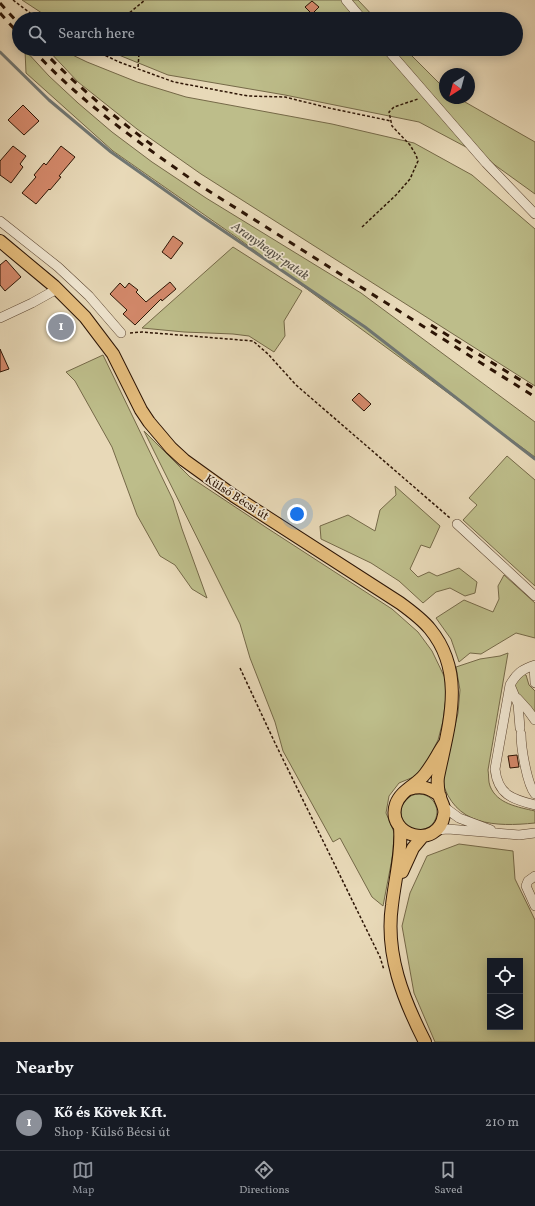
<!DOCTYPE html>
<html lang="en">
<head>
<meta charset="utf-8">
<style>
	:root { --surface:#171b24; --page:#20242c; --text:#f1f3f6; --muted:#9ea1a6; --line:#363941; --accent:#8c9099 }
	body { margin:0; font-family:Vollkorn,serif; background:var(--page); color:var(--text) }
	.controls { position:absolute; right:12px; bottom:12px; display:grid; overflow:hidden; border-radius:0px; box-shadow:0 2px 10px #0003 }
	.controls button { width:36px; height:36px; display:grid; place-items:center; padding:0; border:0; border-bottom:1px solid var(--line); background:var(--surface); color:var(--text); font:20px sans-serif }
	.compass { position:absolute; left:439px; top:68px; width:36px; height:36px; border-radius:50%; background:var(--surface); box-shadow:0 2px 10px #0003; rotate:216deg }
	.you { position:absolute; left:297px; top:514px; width:14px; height:14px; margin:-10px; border:3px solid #fff; border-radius:50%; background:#1a73e8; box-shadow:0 0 0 6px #1a73e833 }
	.badge { display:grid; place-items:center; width:26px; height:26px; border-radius:50%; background:var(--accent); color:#fff; font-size:13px; font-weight:700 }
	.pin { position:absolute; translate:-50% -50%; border:2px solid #fff; box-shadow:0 1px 4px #0006 }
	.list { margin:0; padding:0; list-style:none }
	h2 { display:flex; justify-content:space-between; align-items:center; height:52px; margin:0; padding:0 16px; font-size:17px }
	h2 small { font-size:13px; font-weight:400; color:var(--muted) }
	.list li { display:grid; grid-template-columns:26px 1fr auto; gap:12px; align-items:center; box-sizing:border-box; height:56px; padding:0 16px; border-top:1px solid var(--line) }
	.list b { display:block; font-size:15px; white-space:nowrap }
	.list p { margin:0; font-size:13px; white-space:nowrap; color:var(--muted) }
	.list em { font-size:13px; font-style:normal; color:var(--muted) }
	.icon { flex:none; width:22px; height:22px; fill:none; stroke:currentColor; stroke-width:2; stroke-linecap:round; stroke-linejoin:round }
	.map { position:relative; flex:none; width:535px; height:1042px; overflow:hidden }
	.search { position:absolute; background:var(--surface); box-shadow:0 2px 10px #0003; left:12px; right:12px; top:12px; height:44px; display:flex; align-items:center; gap:10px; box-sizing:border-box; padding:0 14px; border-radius:22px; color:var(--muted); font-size:15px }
	.sheet { height:108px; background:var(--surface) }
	nav { display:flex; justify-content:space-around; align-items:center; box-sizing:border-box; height:56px; border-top:1px solid var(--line); background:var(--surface); font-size:11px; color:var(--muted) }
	nav a { display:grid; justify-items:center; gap:2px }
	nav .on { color:var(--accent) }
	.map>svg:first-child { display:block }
</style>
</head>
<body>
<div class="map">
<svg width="535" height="1042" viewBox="0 0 535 1042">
	<rect width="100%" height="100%" fill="#e8d9b8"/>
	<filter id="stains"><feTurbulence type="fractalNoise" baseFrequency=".005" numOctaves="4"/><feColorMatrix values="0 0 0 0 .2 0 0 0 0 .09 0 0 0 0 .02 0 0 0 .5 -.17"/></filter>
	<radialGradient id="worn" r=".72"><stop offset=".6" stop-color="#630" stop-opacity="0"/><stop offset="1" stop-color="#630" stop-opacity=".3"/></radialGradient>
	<path fill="#bdbd8a" stroke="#756948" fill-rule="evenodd" d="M22 0H358L376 19H51Z
		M47 49H60L87 62 137 82 186 97 332 124 414 143 472 175 535 229V386L201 174 137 129 78 82Z
		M104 49H405L445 89V98H458L535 142V194L481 155 419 122 285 95 168 75Z
		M25 50 49 76 78 103 112 132 152 162 206 198 361 293 535 422V457L239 239 113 151 26 73Z
		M233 247 302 291 284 321 285 336 274 352 249 336 233 334 184 332 142 328Z
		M103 355 173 500 182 529 207 598 192 589 175 565 160 556 137 515 112 447 75 381 66 372Z
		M144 431 190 477 267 528 392 609 418 632 432 651 445 678 446 697 443 721 438 740 425 766 416 776 399 783 389 796 386 813 392 827 396 838 383 906 372 897 340 838 333 842 283 751 275 722 250 658 240 624Z
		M507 456 535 480V586L463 520 477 505 469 498Z
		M395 486 440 526 430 548 421 545 410 569 418 577 429 572 437 576 459 568 477 582 475 593 465 596 450 588 436 592 423 603 399 581 371 563 321 539 320 526 348 515 375 531 380 510 396 495Z
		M504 575 535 603V638L516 633 481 654 470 653 459 662 451 639 436 618 464 600 493 612 499 599 498 586Z
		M508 653 488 770C489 775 488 781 490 786 497 804 518 807 535 811V823C495 827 454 826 442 780L458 713 460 690 456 667 480 659 500 656Z
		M522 674 526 675 529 685 535 691V713L514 691 513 683Z
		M401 812a18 18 0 1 1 36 0a18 18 0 1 1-36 0Z
		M459 844 513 851 515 879 535 920V1042H435L414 993 402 926 410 893 427 856ZM490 961H520V1027H490Z"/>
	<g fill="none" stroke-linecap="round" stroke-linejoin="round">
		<path stroke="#707672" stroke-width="3" d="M0 52 49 100 111 152 200 215 365 327 535 459"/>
	</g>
	<path fill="#d4896b" stroke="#2d1505" d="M312 1 319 7 312 14 305 7Z
		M23 105 39 121 24 135 8 120Z
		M13 146 26 156 20 164 23 167 11 183 0 175V161Z
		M61 146 75 157 59 176 61 177 50 190 49 189 36 204 22 193 36 177 34 175 44 163 46 165Z
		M173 236 183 243 171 259 162 252Z
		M6 260 21 277 5 291 0 285V265Z
		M170 282 176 289 162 301 161 299 135 325 123 314 127 310 110 294 120 283 125 288 129 283 138 290 136 292 146 302Z
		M0 349 9 369 0 372Z
		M359 393 371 404 364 411 352 400Z
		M517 755 519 767 510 768 508 756Z"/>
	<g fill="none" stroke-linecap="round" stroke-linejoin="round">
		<g stroke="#5c4632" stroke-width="10">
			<path id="minor" d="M346 0 362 19
				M387 49 486 163 535 214
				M0 221 58 267 89 296 121 333
				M0 318 32 303 57 289
				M457 524 535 596
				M534 666 535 683
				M510 685 495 769C498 795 512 799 535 805
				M517 698 527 709 535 720
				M520 728 518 704 510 685C516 674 522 669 535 665
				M521 734C521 748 527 784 535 794
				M444 807 459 818 491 830
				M436 830 448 829 519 835 535 833
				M535 876 528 881 526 886 535 906"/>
		</g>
		<g stroke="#2d1505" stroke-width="14">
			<path id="major" d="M0 241 54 286 85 317 113 354 141 410 149 422 171 448 184 460 234 496 400 603C411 611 422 619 430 629 467 674 448 727 438 777 437 783 438 789 439 795 441 802 446 808 444 815 438 851 385 836 396 804 401 790 417 785 425 774 433 764 438 753 445 743
				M409 789C422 785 430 788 440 796
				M400 827C402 853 395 879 392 905 385 954 403 999 425 1042
				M402 872 413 848 423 836"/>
		</g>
		<path stroke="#2d1505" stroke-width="1.5" stroke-dasharray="3 2" stroke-linecap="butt" d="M13 0 38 19
			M122 19 145 0
			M92 49 119 62 174 82 248 96 285 97 329 108 391 121
			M131 49 139 53 138 68
			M362 227 396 195 410 179 418 161 416 155 410 145 392 126 389 112 394 107 418 99
			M130 333 142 332 253 341 268 354 296 385 450 518
			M240 668 275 743 380 957 384 970"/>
		<use href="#minor" stroke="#f0e6d1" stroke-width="9"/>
		<use href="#major" stroke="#e4bc7c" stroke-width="12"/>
		<path stroke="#2d1505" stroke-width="3" stroke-dasharray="7 7" stroke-linecap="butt" d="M0 3 19 24
			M0 13 19 34
			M32 49C46 64 61 79 76 92 115 126 158 156 201 186L535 397
			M41 49C75 84 113 116 152 145
			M431 325 535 389"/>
	</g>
	<g text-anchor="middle" stroke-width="3.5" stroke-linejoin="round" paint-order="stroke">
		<g font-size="12" fill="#2d1505" stroke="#f0e6d1">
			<text transform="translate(237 497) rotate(33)" y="4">Külső Bécsi út</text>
		</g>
		<g font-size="13" font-style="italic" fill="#544e44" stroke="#f0e6d1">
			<text transform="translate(271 250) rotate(35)" y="5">Aranyhegyi-patak</text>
		</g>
	</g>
	<rect width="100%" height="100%" filter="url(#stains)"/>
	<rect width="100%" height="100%" fill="url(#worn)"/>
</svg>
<div class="controls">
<button><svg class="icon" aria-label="locate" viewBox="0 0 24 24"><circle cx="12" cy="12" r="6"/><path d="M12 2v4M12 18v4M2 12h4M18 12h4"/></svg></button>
<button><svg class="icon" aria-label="layers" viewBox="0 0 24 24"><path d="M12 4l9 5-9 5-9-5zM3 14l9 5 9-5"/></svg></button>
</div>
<svg class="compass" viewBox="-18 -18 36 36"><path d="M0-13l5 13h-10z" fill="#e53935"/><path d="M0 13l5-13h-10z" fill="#9ea1a6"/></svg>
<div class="you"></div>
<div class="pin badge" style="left:61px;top:327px">1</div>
<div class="search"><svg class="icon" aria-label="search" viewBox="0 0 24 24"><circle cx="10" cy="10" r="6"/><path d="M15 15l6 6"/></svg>Search here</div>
</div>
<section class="sheet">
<h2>Nearby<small></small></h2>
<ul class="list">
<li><span class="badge">1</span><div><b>Kő és Kövek Kft.</b><p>Shop · Külső Bécsi út</p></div><em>210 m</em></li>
</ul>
</section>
<nav>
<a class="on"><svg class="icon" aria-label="map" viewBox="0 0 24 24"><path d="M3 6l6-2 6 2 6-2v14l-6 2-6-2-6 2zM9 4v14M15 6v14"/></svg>Map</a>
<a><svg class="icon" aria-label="directions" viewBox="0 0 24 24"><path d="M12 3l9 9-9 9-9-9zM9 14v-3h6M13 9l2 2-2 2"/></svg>Directions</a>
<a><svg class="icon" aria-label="saved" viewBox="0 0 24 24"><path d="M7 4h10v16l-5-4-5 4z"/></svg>Saved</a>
</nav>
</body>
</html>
